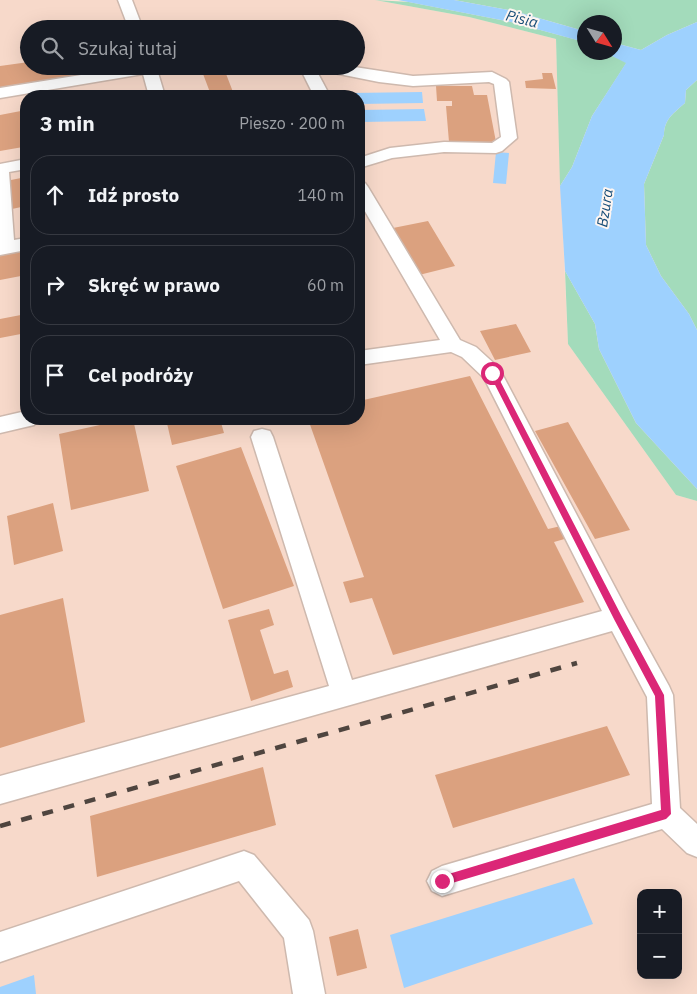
<!DOCTYPE html>
<html lang="pl">
<head>
<meta charset="utf-8">
<style>
	:root { --surface:#171b24; --page:#20242c; --text:#f1f3f6; --muted:#9ea1a6; --line:#363941 }
	body { margin:0; font-family:"IBM Plex Sans",sans-serif; background:var(--page); color:var(--text) }
	.controls { position:absolute; right:15px; bottom:15px; display:grid; overflow:hidden; border-radius:10px; box-shadow:0 5px 20px #0002 }
	.controls button { width:45px; height:45px; display:grid; place-items:center; padding:0; border:0; border-bottom:1px solid var(--line); background:var(--surface); color:var(--text); font:25px sans-serif }
	.compass { position:absolute; left:577px; top:15px; width:45px; height:45px; border-radius:50%; background:var(--surface); box-shadow:0 5px 20px #0002; rotate:127deg }
	.stop { position:absolute; width:15px; height:15px; margin:-11px; border:4px solid #db2777; border-radius:50%; background:#fff }
	.stop.end { background:#db2777; border-color:#fff; box-shadow:0 1px 5px #0008 }
	.list { margin:0; padding:0; list-style:none }
	h2 { display:flex; justify-content:space-between; align-items:center; height:65px; margin:0; padding:0 20px; font-size:21px }
	h2 small { font-size:16px; font-weight:400; color:var(--muted) }
	.list li { display:grid; grid-template-columns:32px 1fr auto; gap:15px; align-items:center; box-sizing:border-box; height:80px; margin:0 10px 10px; padding:0 10px; border:1px solid var(--line); border-radius:20px }
	.list b { display:block; font-size:19px; white-space:nowrap }
	.list em { font-size:16px; font-style:normal; color:var(--muted) }
	.icon { flex:none; width:28px; height:28px; fill:none; stroke:currentColor; stroke-width:2; stroke-linecap:round; stroke-linejoin:round }
	.map { position:relative; flex:none; width:697px; height:994px; overflow:hidden }
	.search { position:absolute; background:var(--surface); box-shadow:0 5px 20px #0002; left:20px; top:20px; width:345px; height:55px; display:flex; align-items:center; gap:12px; box-sizing:border-box; padding:0 18px; border-radius:28px; color:var(--muted); font-size:19px }
	.panel { position:absolute; background:var(--surface); box-shadow:0 5px 20px #0002; left:20px; top:90px; width:345px; height:335px; border-radius:20px }
	.map>svg:first-child { display:block }
</style>
</head>
<body>
<div class="map">
<svg width="697" height="994" viewBox="0 0 697 994">
	<rect width="100%" height="100%" fill="#fce6da"/>
	<path fill="#f7d9ca" fill-rule="evenodd" d="M0 0H375L469 17 556 39 560 170 568 344 676 495 697 501V994H0ZM29 29H356V66H29ZM26 96H359V419H26ZM641 893H678V975H641Z"/>
	<path fill="#a3dbbb" d="M375 0 409 2 511 22 581 41 584 42V52L606 53 627 62 592 116 572 167 560 186 556 39 469 17Z
		M454 0H697V22L667 35 641 50 615 43 614 22H584V31L514 11Z
		M697 80V330L689 314 661 276 646 245 644 184 664 135C664 119 674 113 685 103L686 90Z
		M565 271 595 324 599 349 636 423 697 489V501L676 495 568 344Z"/>
	<path fill="#9ed1fe" d="M398 0H454L514 11 584 31V42L511 22Z
		M697 22V80L686 90 685 103C674 113 664 119 664 135L644 184 646 245 661 276 689 314 697 330V489L636 423 599 349 595 324 565 271 560 186 572 167 592 116 626 63 606 53 614 52 615 43 641 50 667 35Z
		M422 92 423 103 359 104V96H351V93Z
		M424 109 426 121 359 122V110Z
		M496 152 509 153 506 184 493 183Z
		M574 878 593 924 404 988 390 935Z
		M34 975 36 994H0V987Z"/>
	<path fill="#dba17f" d="M175 20 178 29H157L155 23Z
		M101 21 103 29H59V28Z
		M29 62V66H113L114 70 0 88V66Z
		M200 66H223L233 92 211 95Z
		M542 73H552L556 89 526 88 525 81 543 79Z
		M436 86H472L474 95H487L496 142H449L446 106H452V101H437Z
		M26 110V128L20 129 23 147 0 151V115Z
		M26 177V206L12 209 6 181Z
		M428 221 455 266 419 275 393 228Z
		M26 250V275L0 280V255Z
		M26 314V333L0 338V319Z
		M516 324 531 352 495 360 480 331Z
		M470 376 548 529 561 526 568 538 554 542 584 602 393 655 372 598 350 603 343 582 364 577 308 419H359V401Z
		M127 419H133L149 491 71 510 59 434Z
		M166 419H220L224 433 172 445Z
		M568 422 630 530 595 539 535 431Z
		M241 447 294 586 223 609 176 466Z
		M53 503 63 551 14 565 7 516Z
		M63 598 85 722 0 748V615Z
		M269 609 274 625 260 630 274 674 288 670 293 687 251 701 228 620Z
		M607 726 630 775 453 828 435 775Z
		M263 767 276 825 97 877 90 816Z
		M358 929 367 968 337 976 329 937Z"/>
	<g fill="none" stroke-linecap="round" stroke-linejoin="round">
		<g stroke="#ceb9ae" stroke-width="3">
			<path id="minor" d="M118 0H132L143 29H129Z
				M137 66H156L165 96H149L143 74 0 98V88Z
				M299 66H314L330 96H314Z
				M317 66H348L413 76 492 72 506 79 509 82 517 138 502 151 496 153 444 152 392 158 359 168V158L390 148 444 142 492 143 501 137 494 84 489 82 413 86 379 82 324 71 319 69Z
				M26 159V169L9 172 14 240 26 238V250L0 255V164Z
				M359 182 365 183 368 187 460 340 476 347 499 368 627 610 669 686 673 695 680 808 697 824V857L687 853 662 829 442 896 432 891 427 881 432 871 442 866 652 804 647 697 612 631 0 804V776L329 686 251 437 254 431 262 429 270 431 273 437 352 680 602 611 484 378 462 357 451 352 359 365V351L440 340 359 201Z
				M26 411V419H37L34 425 0 433V417Z
				M244 851 254 855 309 920 313 931 325 994H293L284 938 239 881 0 962V932Z"/>
		</g>
		<use href="#minor" fill="#fff" fill-rule="evenodd"/>
		<path stroke="#4f453f" stroke-width="4.5" stroke-dasharray="11 11" stroke-linecap="butt" d="M0 826 577 663"/>
	</g>
	<path fill="#db2777" d="M492 370 496 373 621 615 664 695 671 814 666 819 442 886 439 885 437 881 439 877 442 876 661 810 655 696 615 621 489 373Z"/>
	<g text-anchor="middle" stroke-width="4" stroke-linejoin="round" paint-order="stroke">
		<g font-size="15" font-style="italic" fill="#184e78" stroke="#fff6f1">
			<text transform="translate(522 19) rotate(14)" y="5">Pisia</text>
			<text transform="translate(605 208) rotate(-81)" y="5">Bzura</text>
		</g>
	</g>
</svg>
<div class="controls">
<button>+</button>
<button>−</button>
</div>
<svg class="compass" viewBox="-18 -18 36 36"><path d="M0-13l5 13h-10z" fill="#e53935"/><path d="M0 13l5-13h-10z" fill="#9ea1a6"/></svg>
<div class="stop" style="left:492px;top:373px"></div>
<div class="stop end" style="left:442px;top:881px"></div>
<div class="search"><svg class="icon" aria-label="search" viewBox="0 0 24 24"><circle cx="10" cy="10" r="6"/><path d="M15 15l6 6"/></svg>Szukaj tutaj</div>
<section class="panel">
<h2>3 min<small>Pieszo · 200 m</small></h2>
<ul class="list">
<li><svg class="icon" aria-label="ahead" viewBox="0 0 24 24"><path d="M12 20V5M6 11l6-6 6 6"/></svg><div><b>Idź prosto</b></div><em>140 m</em></li>
<li><svg class="icon" aria-label="right" viewBox="0 0 24 24"><path d="M7 20v-9h11M14 6l5 5-5 5"/></svg><div><b>Skręć w prawo</b></div><em>60 m</em></li>
<li><svg class="icon" aria-label="arrive" viewBox="0 0 24 24"><path d="M6 21V4h12l-3 4 3 4H6"/></svg><div><b>Cel podróży</b></div></li>
</ul>
</section>
</div>
</body>
</html>
